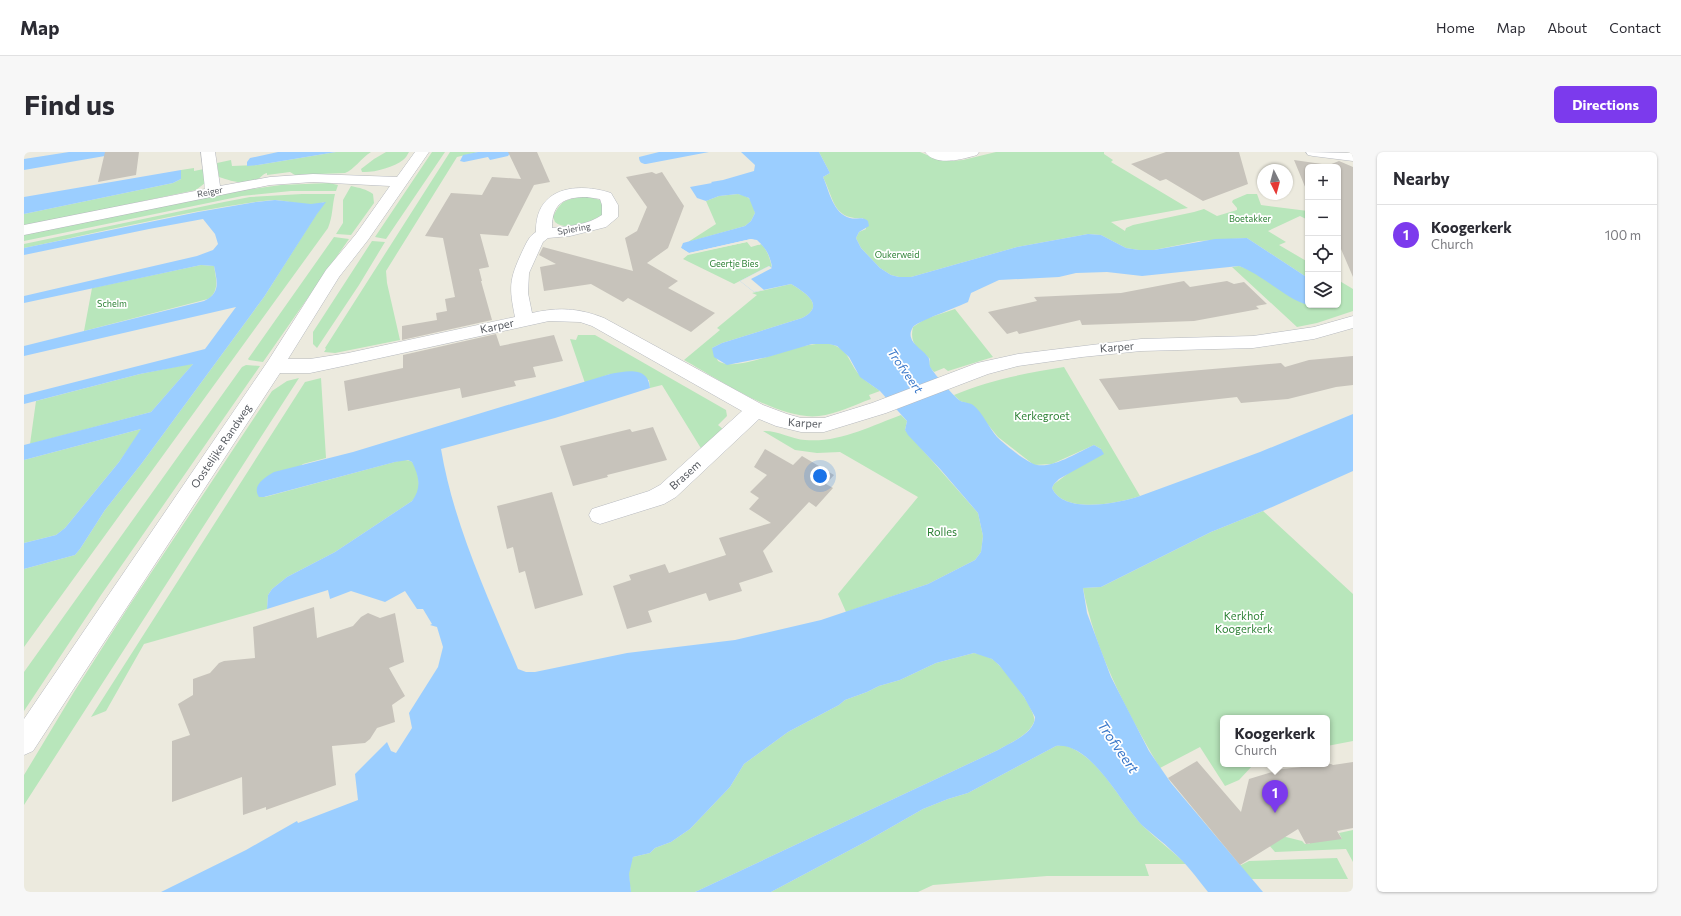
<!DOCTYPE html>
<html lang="en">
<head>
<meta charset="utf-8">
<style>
	:root { --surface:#fff; --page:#f7f7f7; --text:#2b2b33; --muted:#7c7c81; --line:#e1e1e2; --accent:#7c3aed }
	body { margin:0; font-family:Commissioner,sans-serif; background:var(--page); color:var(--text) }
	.controls { position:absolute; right:12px; top:12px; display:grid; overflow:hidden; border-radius:6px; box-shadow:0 1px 3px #0004 }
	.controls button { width:36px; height:36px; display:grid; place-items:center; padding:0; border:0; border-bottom:1px solid var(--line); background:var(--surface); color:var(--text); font:20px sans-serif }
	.compass { position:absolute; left:1233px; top:12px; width:36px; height:36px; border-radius:50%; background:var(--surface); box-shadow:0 1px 3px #0004; rotate:174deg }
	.you { position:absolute; left:796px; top:324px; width:14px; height:14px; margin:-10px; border:3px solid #fff; border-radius:50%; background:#1a73e8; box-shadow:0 0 0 6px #1a73e833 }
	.badge { display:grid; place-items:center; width:26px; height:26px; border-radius:50%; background:var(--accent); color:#fff; font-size:13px; font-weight:700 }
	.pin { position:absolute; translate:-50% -33px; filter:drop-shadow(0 1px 2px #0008) }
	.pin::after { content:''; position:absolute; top:21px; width:14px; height:12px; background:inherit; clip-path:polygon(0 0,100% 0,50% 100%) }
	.popup { position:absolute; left:1196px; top:563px; width:110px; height:52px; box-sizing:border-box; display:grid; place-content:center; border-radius:6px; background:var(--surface); filter:drop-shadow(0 1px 3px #0005); font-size:13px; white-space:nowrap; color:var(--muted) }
	.popup b { font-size:15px; color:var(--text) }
	.popup::after { content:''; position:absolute; left:50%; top:100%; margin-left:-8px; border:8px solid transparent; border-top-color:var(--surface) }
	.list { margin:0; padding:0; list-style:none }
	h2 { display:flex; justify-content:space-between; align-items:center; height:52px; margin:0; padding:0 16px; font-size:17px }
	h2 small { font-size:13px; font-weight:400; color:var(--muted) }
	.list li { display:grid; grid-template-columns:26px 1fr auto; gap:12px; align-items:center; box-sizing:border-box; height:60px; padding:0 16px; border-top:1px solid var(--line) }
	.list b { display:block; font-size:15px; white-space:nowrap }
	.list p { margin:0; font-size:13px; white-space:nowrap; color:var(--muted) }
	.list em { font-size:13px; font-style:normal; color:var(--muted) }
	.icon { flex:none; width:22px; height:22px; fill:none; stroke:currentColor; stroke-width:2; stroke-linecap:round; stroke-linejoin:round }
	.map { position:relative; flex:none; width:1329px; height:740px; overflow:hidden; border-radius:6px }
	header { display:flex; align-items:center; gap:24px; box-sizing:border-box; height:56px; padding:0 20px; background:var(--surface); border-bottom:1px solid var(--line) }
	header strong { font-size:19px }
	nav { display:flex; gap:22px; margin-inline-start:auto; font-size:14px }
	.intro { display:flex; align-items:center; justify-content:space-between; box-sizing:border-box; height:96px; padding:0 24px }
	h1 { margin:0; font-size:28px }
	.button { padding:10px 18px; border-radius:6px; background:var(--accent); color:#fff; font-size:14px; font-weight:700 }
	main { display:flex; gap:24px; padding:0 24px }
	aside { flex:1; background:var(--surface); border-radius:6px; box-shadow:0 1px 3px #0004 }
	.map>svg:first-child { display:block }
</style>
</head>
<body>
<header>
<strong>Map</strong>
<nav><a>Home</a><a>Map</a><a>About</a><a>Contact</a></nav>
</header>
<div class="intro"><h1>Find us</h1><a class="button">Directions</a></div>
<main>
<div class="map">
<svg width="1329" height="740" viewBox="0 0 1329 740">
	<rect width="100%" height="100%" fill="#eceade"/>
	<path fill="#b8e6bb" d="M312 0H347C337 6 330 18 321 21L271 23 266 20 243 23V21C238 22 237 26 232 28 216 33 208 29 195 25L193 11 207 8 208 14 234 13Z
		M362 0H385C383 3 382 6 379 8 370 15 349 21 338 20L337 17 350 7Z
		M408 0H421L362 87 351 85Z
		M426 0H454L433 5 362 119 363 131 376 188 311 201 300 200 302 197 301 196Z
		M795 0H896L910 6 927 9 939 8 972 0H1080V2L1089 8 1087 10 1164 56 1087 70 1101 79 1102 76 1109 73 1170 60 1180 57 1193 64 1213 58V56L1208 50 1209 48 1223 42H1233L1237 53 1284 59V68L1276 64 1244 79 1262 90 1255 93 1284 110V126L1223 86 1175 89 1130 98H1115L1102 96 1077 83 1064 82 993 95 887 125H875L867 123 856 116 837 96 832 86 835 80 842 77 839 66C809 68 810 47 799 25L806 21Z
		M170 16V19L180 17 181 31 172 38 0 74V62L149 31 157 27V18Z
		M305 31 314 33 312 39H267L218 44 0 89V83L206 40 257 33Z
		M327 34C336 36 342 37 349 42L350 51 327 83 312 82 319 71V48Z
		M278 42H311C308 54 309 64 304 76L0 495V417L51 403 56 397 81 358 118 311 240 145 300 50C288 56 266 49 252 48 245 48 238 49 231 50 153 61 77 80 0 96V92L200 50 226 45Z
		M714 42C726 44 729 49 731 61L727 69 721 74 664 90 692 72 682 49 695 44Z
		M562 44 576 48 580 58 578 64C566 70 542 80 531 70L529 65C538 46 543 48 562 44Z
		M310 85 325 87 239 210 225 208 224 207Z
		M348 89 361 90 335 133 293 196 289 192V180Z
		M723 90 727 95 737 92C744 99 746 107 748 116L745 114 710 132 659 107 665 102Z
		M177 113 190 114C192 126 196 139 184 147L60 179 68 136Z
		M1215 114 1226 118 1284 153H1314V128L1329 137V159L1293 171 1273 175 1208 115Z
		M767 132C782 141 802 154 778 166L698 191 688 196 694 209C719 224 783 181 812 194 824 199 826 211 833 220 839 228 848 233 856 239L845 243 847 247C830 253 813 262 795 264 756 269 694 227 660 208L696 178 693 176 733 143 728 141Z
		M931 157 969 205 924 219 920 216 910 220 905 214 906 207C894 196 885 192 889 175L901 167Z
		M554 183H571L702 258 703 264 694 273 700 278 678 298 638 233 626 236 625 228 586 222 561 231 546 187 552 188Z
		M170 211 127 260 6 292 12 249 116 222Z
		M222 213 236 214 77 443 0 559V520L218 215Z
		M1040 215 1116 344C1095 351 1040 363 1028 336L1030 332 1077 297 1070 293 1028 312 1010 313 974 285 948 253 936 249 930 243C965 228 1003 221 1040 215Z
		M275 226 0 653V623L50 540 105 454 248 239 263 229Z
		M297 226 302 306 279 312 235 345H241L378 308C381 308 385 308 388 310 393 315 397 334 394 341 393 344 390 346 388 349L311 400 263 425 248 437 244 443 243 457 120 492 82 559 67 565 281 230Z
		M877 263 883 269 881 278 954 361 959 384 957 400 951 408 904 432 822 460 814 442 894 345 816 300 793 301 771 298 739 279C752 278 768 287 781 288 815 291 847 274 877 263Z
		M117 277V279L95 310 41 376 32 383 0 391V308Z
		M1239 359 1329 442V589L1303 594V566H1199V612H1230L1215 628 1201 634 1176 595 1136 616C1103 560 1071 500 1059 436L1077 435 1187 380Z
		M950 501C956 502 963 504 968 507 978 513 1014 559 1010 570 1004 584 986 591 974 598L671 740H607C605 728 603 716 609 705L626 701 631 696 647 690 666 677 706 635 720 612 764 580 815 553 821 548 843 540 855 534 876 528 912 511Z
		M1039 593C1076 603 1095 650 1120 675 1134 688 1148 699 1162 712H1121L1125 724H1023L909 733 894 740H747L843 689 899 657 924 647 944 641 1032 594Z
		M1227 672 1246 681 1278 689 1281 692H1286L1283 687H1318L1315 681 1329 678V710L1322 697 1251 700Z
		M1313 706 1324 727H1227L1215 714 1225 709Z"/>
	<path fill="#9bceff" d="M45 0H104L0 18V7Z
		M254 0H312L234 13 223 14V10L226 6Z
		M454 0H487L484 4 466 8 464 5 440 10 436 9 439 3Z
		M635 0H685L622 12C618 12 615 10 615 5Z
		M717 0H795L806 21 799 25C805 38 809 62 826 66 832 68 838 64 844 69L845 74 835 80 832 86 837 96 856 116 867 123 875 125H887L993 95 1064 82 1077 83 1102 96 1115 98H1130L1191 87 1223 86 1284 126V153C1262 147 1239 123 1215 114L1118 124 1083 120 1052 121 1035 125 975 128 947 141 944 150C934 155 892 170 889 175 880 189 898 196 904 205 907 208 904 213 907 216 910 222 930 244 935 248 939 251 945 250 949 253 959 261 965 276 973 285 980 292 1003 311 1013 313 1030 316 1054 300 1070 293L1077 297 1080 302 1035 327 1030 332 1028 336C1040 363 1095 351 1116 344L1236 300 1329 262V319L1239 359 1187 380 1077 435 1059 436 1063 461 1087 525 1125 599 1147 631 1239 740H1184C1173 726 1162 711 1148 699 1139 690 1129 683 1120 675 1097 653 1068 590 1032 594L944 641 924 647 899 657 843 689 747 740H671L974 598C986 591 1011 581 1011 565L1000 545 975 513 968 507 950 501 912 511 876 528 855 534 843 540 821 548 815 553 764 580 720 612 706 635 666 677 647 690 631 696 626 701 609 705 605 722 607 740H137L222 698 273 669 274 671 334 648 331 622 363 590 367 599 372 601 388 576 385 561 414 515 419 495 413 475 406 473 408 472 399 457H393L381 439 361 450 327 439 306 447 304 438 243 457 244 443 248 437 263 425 311 400 388 349C398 336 395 324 388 310L384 308 371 310 240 345H235C227 333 242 325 250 320L329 300 586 222C603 219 624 214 626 236L531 266 417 297C430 374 464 445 494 517L502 520H511L603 501 711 488 797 468 904 432 951 408 957 400 959 384 954 361 917 318 884 283 881 278 883 269 856 239 836 225 825 205 813 194 805 192H788L744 205 703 213 690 205 688 196 698 191 778 166C802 154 782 141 767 132L730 140 716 129 745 114 748 115C746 103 740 90 727 87L665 101 657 96 659 91 721 74 727 69 731 61 725 46 714 42 695 44 682 49 673 46 666 35 688 31 687 30 699 28 730 19 731 13Z
		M157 18V27L149 31 0 62V45Z
		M251 48 287 52 302 50 293 62 240 145 118 311 81 358 56 397 51 403 0 417V391L32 383 41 376 95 310 117 277 0 308V293L127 260 169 212 116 222 0 252V243L181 197 212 155 0 204V194L180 149C197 141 193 129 190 114L177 113 0 151V144L173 104 189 98 194 92 191 82 179 67 125 77 0 103V96L174 60 232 50Z"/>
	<path fill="#eceade" d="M727 87 733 88 737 92 735 93 732 90 727 89 664 103 655 97 657 96 665 101Z
		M745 114 748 116 727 127 740 138 730 140 716 129Z"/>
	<path fill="#c7c3bb" d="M81 0H115L112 23 74 30Z
		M484 0H513L526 30 510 33 484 84 456 82 465 115 455 117 458 129H457L468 168 378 188V174L413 168 412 161 423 159 421 147 431 145 419 86 401 84 427 41 458 43 468 25 497 27Z
		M1142 0H1215L1224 32 1179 49 1142 27 1136 29 1107 12Z
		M1270 8 1305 13 1315 9 1329 15V125L1314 90V15H1284V42Z
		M628 20 632 22 638 20 660 54 644 96 623 111 654 129 644 136 691 161 667 180 604 146 599 150 567 132 520 139 516 115 532 112 515 103 519 95 609 119 601 86 613 79 623 55 602 25Z
		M1160 129 1166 135 1203 129 1210 132 1220 130 1243 152 1232 154 1235 157 1170 169 1058 173 1056 168 995 182 993 179 983 182 964 160 1013 149 1010 145 1097 141Z
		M472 182 476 194 530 183 539 209 509 215 512 225 490 229 492 234 438 246 436 236 324 259 320 229 379 216V203Z
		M1329 204V233L1312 235 1264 247 1217 251 1213 245 1095 258 1075 227 1257 211 1261 215 1285 208Z
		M629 275 643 308 583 323 584 325 549 334 536 294 606 277 608 280Z
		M741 297 769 313 778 304 810 323 802 332 809 336 792 355 785 350 739 399 749 420 715 431 718 439 685 449 682 441 624 459 628 470 603 477 589 434 607 428 605 423 641 412 645 421 702 403 695 386 747 371 725 357 735 346 726 340 743 323 730 315Z
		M528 340 559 443 511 457 501 419 495 421 489 395 483 397 473 354Z
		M290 455 293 486 329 474 337 465 344 461 356 466 371 461 380 510 365 516 381 544 368 553 371 570 353 576 346 587 341 591 308 594 312 633 242 658V655L219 663 218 625 148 650V589L166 583 154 552 169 543V527L186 521 195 511 200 509 231 506 229 475Z
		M1173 609 1217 660 1225 627 1258 617 1307 612 1309 613 1329 610V676L1313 679 1318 687 1282 692 1274 677 1216 713 1144 626Z"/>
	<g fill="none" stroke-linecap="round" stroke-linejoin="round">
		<g stroke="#b6b9bf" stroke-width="1">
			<path id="minor" d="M177 0H191L196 34 246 25 289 22 373 25 391 0H405L344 88 315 125 264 207H286L324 201 491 165C485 135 485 128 498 100 502 92 504 85 512 80 511 35 553 30 587 41L594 53V65L582 75 546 84 524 86 519 90 505 121 504 141 508 161C535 155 554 156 580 166L739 253 763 262 777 266H800L848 251 953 211 994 202 1117 187 1229 184 1290 175 1329 164V176L1290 187 1229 196 1117 199 1058 205 994 214 964 222 862 261 800 280H777L752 274 735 267 652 345 640 352 576 372 568 369 565 363 568 357 625 339 636 333 718 259 568 174 556 170 525 169 324 213 286 221H256L9 599 0 603V567L244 209 302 118 332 82 366 34 289 30 246 33 0 83V73L181 37ZM563 45 576 47 578 53V63C564 73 545 74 528 76 528 51 540 45 563 45Z
				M901 0H955L953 3C939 7 912 15 901 0Z
				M1282 0 1329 1V9L1289 4 1284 3Z"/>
		</g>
		<use href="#minor" fill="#fff" fill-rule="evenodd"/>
	</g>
	<g text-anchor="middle" stroke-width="3.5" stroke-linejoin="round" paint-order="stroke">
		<g font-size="9" fill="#575b61" stroke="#fff">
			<text transform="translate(186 40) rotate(-11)" y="3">Reiger</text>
			<text transform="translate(550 77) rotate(-10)" y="3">Spiering</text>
		</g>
		<g font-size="9" fill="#2e8236" stroke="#fff">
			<text x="1226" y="70">Boetakker</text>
			<text x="873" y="106">Oukerweid</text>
			<text x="710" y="115">Geertje Bies</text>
			<text x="88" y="155">Schelm</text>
		</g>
		<g font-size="11" fill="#575b61" stroke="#fff">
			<text transform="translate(473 174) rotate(-12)" y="4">Karper</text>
			<text transform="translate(1093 195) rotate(-5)" y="4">Karper</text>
			<text transform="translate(781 271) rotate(3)" y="4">Karper</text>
			<text transform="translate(197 294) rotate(-56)" y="4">Oostelijke Randweg</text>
			<text transform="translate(661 323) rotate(-42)" y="4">Brasem</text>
		</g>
		<g font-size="11" fill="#2e8236" stroke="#fff">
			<text x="1018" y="268">Kerkegroet</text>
			<text x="918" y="384">Rolles</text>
			<text x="1220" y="468">Kerkhof<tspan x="1220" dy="13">Koogerkerk</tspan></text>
		</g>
		<g font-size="12" font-style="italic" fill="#3776c9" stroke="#fff">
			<text transform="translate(881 219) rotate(55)" y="4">Trofveert</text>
		</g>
		<g font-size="14" font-style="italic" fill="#3776c9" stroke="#fff">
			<text transform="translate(1094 595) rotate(55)" y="5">Trofveert</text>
		</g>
	</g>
</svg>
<div class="controls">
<button>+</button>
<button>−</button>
<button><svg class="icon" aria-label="locate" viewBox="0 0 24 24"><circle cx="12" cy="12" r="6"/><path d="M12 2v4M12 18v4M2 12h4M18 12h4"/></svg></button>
<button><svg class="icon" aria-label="layers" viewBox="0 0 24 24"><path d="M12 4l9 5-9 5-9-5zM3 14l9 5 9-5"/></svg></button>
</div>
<svg class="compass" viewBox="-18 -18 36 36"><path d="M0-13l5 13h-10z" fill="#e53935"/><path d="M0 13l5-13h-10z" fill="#7c7c81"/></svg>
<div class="you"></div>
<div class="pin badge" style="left:1251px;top:661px">1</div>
<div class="popup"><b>Koogerkerk</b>Church</div>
</div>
<aside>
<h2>Nearby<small></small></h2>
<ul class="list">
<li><span class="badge">1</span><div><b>Koogerkerk</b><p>Church</p></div><em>100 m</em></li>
</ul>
</aside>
</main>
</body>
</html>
